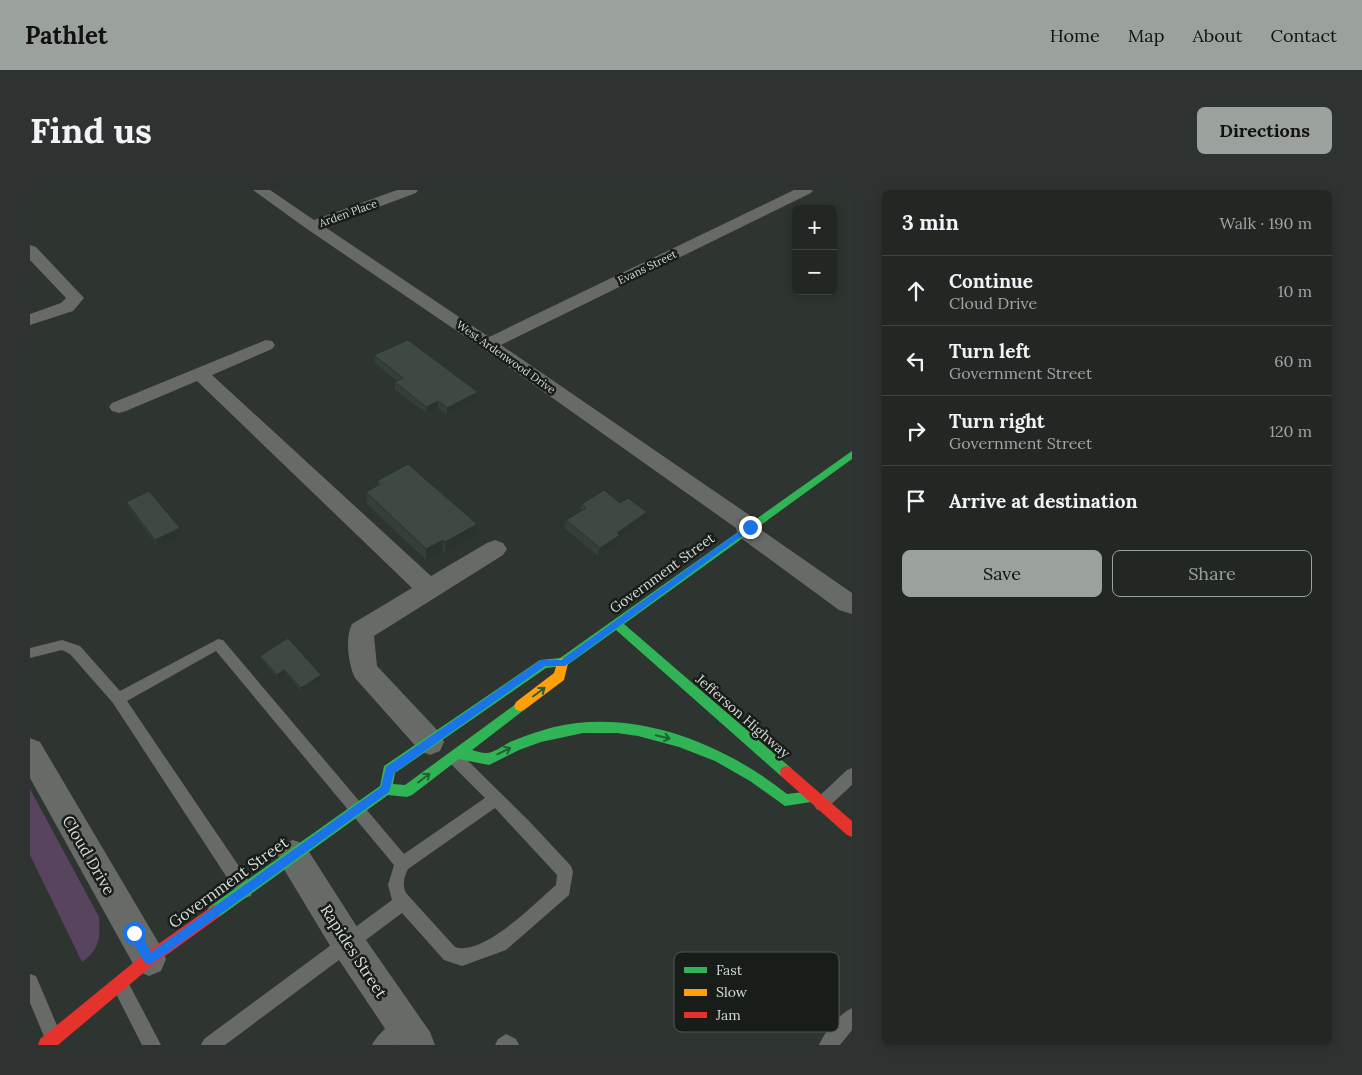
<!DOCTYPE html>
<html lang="en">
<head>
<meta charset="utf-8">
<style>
	:root { --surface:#222724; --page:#2e3331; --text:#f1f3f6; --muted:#a2a5a6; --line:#3f4441; --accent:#9ba19c }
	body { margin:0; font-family:Lora,serif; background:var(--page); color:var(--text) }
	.controls { position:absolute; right:15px; top:15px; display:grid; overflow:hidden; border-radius:8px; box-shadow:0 2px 12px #0003 }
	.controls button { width:45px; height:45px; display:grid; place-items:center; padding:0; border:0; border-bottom:1px solid var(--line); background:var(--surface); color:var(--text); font:25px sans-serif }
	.stop { position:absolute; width:15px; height:15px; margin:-11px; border:4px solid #1a73e8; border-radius:50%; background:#fff }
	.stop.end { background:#1a73e8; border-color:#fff; box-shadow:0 1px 5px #0008 }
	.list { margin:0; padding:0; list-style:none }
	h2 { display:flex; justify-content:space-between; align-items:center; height:65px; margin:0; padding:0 20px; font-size:21px }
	h2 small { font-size:16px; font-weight:400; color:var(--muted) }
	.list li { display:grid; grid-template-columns:32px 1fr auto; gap:15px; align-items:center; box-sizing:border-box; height:70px; padding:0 20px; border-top:1px solid var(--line) }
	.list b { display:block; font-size:19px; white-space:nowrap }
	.list p { margin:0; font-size:16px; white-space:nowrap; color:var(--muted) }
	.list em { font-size:16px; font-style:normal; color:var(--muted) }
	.actions { display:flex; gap:10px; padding:15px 20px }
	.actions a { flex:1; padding:11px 0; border:1px solid var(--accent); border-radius:8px; text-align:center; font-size:18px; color:var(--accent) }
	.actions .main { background:var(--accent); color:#111 }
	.icon { flex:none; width:28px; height:28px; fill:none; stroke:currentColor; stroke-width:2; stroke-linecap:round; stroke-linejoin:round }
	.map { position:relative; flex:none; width:822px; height:855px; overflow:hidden; border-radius:8px }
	header { display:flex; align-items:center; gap:30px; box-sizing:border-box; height:70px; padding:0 25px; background:var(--accent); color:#111 }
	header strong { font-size:24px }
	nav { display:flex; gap:28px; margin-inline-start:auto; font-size:18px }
	.intro { display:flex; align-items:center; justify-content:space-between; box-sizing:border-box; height:120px; padding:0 30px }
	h1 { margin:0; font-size:35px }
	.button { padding:12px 22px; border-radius:8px; background:var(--accent); color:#111; font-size:18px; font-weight:700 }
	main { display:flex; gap:30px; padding:0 30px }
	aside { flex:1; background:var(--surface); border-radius:8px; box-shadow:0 2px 12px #0003 }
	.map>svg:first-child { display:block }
</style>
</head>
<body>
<header>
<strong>Pathlet</strong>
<nav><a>Home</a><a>Map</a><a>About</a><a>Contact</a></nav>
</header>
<div class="intro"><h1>Find us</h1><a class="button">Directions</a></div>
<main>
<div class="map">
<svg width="822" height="855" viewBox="0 0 822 855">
	<rect width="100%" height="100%" fill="#2e3430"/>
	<path fill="#58445e" d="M0 599 69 727C70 748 70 759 52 772L0 665Z"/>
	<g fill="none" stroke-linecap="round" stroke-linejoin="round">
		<path fill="#686a68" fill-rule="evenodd" d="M188 449 193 450 374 664 455 608 420 573 418 568 420 563 425 562 430 563 499 631 541 676 543 682 539 705 476 760 432 776 414 770 372 723 195 855H171L174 849 362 710 358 695 364 675 186 461 97 511 221 694 223 700 221 706 215 708 209 706 83 513 40 464 32 460 0 468V458L32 450 50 456 90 501ZM465 618 527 685 526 695C505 713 453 767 425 757L376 703C372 695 374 687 378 679Z
			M822 578V595L796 619 791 621 786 619 784 614 786 609 817 580Z
			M0 784 6 786 31 845 28 851 22 854 16 851 0 813Z
			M91 787 97 790 131 855H112L82 796 85 790Z
			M822 818V840L810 855H789C794 843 810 823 822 818Z
			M372 828 378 831 381 837 378 843 365 855H342C347 844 361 833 372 828Z
			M476 844 486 849 489 855H465L468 849Z"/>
		<path fill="#686a68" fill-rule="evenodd" d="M223 0H240L284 30 367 0H388L386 3 295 37 459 147 764 0H783L781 3 471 155 728 331 730 339 822 403V424L809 420 708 346 706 338 452 158 277 39Z
			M0 55 6 57 54 108 43 121 0 135V124L31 113 36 108 0 70Z
			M236 150 242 151 245 155 242 159 182 185 401 386 457 353 465 350 473 353 477 359 473 365 344 446 347 476 410 543 414 552 410 561 400 565 390 561 325 488C318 474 315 447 322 434L382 398 167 191 96 221 89 223 82 221 79 217 82 213Z
			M0 548 10 552 131 757 136 769 131 781 119 786 107 781 0 588Z
			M263 650 274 654 329 740 400 842 405 855H366L305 764 252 676 248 665 252 654Z"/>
		<path fill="#30b455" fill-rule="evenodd" d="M822 261V269L594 434 761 578 762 582 761 586 756 588 751 586 586 440 536 476 516 478 365 583 363 594 375 595 490 511 494 512 496 516 494 520 442 560C446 561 452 563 456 563 464 563 474 555 480 552 494 546 509 541 524 537 605 518 693 553 757 604L783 601 788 603 790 607 788 611 755 616 720 591 685 571 649 557 608 546 587 543H553L511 552 489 560 459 575 429 569 382 605 377 607 358 605 189 727 184 729 179 727 177 722 179 717 350 596 354 576 510 470 530 468Z"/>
		<path fill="#ff9f0a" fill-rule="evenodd" d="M532 468 536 470 538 473 534 490 494 520 490 521 486 520 484 516 486 512 524 483 528 470Z"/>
		<path fill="#e5322d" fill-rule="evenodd" d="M756 576 761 578 822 631V647L817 645 751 586 750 582 751 578Z
			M184 715 189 717 191 722 189 727 124 774 28 855H8L10 849 114 764Z"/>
	</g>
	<path fill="#343f39" d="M344 165 448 209 417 225 408 218 397 224 365 200V192L367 191 345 173Z
		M347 291 446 345 415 364 413 361 396 370 337 314 336 302 347 295Z
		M96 312 153 345 129 358 100 320Z
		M590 313 615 330 589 348 588 353 568 366 534 338 536 330 550 321 552 314Z
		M230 466 291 485 292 488 272 502 256 484 248 489 232 470Z"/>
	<path fill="#2b332e" d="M448 202V209L417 225V218Z
		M408 211V218L397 224 396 217Z
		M617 322 615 330 589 348 588 353 568 366 570 358 587 343Z
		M447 334 446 345 415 364V352Z
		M150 338 153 345 129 358 125 350Z
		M413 350V361L396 370V359Z
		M254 480 256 484 248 489 247 485Z
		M291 485 292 488 272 502 271 498Z"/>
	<path fill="#3d4942" stroke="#2b332e" d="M378 150 448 202 417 218 408 211 396 217 365 192 373 188 344 165Z
		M378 274 447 334 415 352 413 350 396 359 336 302 350 294 347 291Z
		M574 300 590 313 598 308 617 322 587 343 590 345 570 358 536 330 556 318 552 314Z
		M119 301 150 338 125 350 96 312Z
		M258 448 291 485 271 498 254 480 247 485 230 466Z"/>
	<defs><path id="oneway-shaft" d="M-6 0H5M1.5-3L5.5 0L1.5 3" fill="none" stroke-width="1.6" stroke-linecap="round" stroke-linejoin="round" transform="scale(1.25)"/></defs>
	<g stroke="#236134">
		<use href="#oneway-shaft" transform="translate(509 502) rotate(-37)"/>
		<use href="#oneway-shaft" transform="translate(633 547) rotate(13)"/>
		<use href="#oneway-shaft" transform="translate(474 561) rotate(-26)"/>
		<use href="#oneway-shaft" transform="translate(394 588) rotate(-37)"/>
	</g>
	<path fill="#1a73e8" d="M718 335H723L724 337 535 476H515L364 583 359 602 123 773 119 775 115 773 100 747 98 743 100 739 104 738 108 739 121 762 351 597 356 577 511 470H531Z"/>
	<g text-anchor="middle" stroke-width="5" stroke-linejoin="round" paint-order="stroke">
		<g font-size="11" fill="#d5dbd6" stroke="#181d19">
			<text transform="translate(318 23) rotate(-20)" y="4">Arden Place</text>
			<text transform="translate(617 77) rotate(-26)" y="4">Evans Street</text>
			<text transform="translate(476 167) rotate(35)" y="4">West Ardenwood Drive</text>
		</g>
		<g font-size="14" fill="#d5dbd6" stroke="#181d19">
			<text transform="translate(632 383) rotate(-36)" y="5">Government Street</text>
			<text transform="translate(713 526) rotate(41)" y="5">Jefferson Highway</text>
		</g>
		<g font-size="16" fill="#d5dbd6" stroke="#181d19">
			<text transform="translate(59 665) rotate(60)" y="6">Cloud Drive</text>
			<text transform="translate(198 692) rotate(-36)" y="6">Government Street</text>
			<text transform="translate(324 761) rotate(57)" y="6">Rapides Street</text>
		</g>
	</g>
	<rect x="644" y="762" width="165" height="80" rx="8" fill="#181d19" stroke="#515652" stroke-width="1"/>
	<rect x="654" y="777" width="23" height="6" fill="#30b455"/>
	<rect x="654" y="799" width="23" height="7" fill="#ff9f0a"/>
	<rect x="654" y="822" width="23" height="6" fill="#e5322d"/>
	<g font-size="14" fill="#d5dbd6">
		<text x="686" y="785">Fast</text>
		<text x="686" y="807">Slow</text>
		<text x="686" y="830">Jam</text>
	</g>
</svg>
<div class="controls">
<button>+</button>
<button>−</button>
</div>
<div class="stop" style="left:104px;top:743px"></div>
<div class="stop end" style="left:720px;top:337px"></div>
</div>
<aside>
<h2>3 min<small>Walk · 190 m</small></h2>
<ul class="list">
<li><svg class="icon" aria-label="ahead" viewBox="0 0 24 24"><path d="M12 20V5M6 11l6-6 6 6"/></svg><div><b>Continue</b><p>Cloud Drive</p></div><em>10 m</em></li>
<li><svg class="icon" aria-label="left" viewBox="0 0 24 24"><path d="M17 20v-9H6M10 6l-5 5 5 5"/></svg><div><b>Turn left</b><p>Government Street</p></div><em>60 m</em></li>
<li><svg class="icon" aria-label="right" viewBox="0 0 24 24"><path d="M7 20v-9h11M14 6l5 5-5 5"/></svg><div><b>Turn right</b><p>Government Street</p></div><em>120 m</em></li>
<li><svg class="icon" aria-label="arrive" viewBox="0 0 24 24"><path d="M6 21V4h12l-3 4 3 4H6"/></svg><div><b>Arrive at destination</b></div></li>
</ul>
<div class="actions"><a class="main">Save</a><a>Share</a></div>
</aside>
</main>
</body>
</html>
